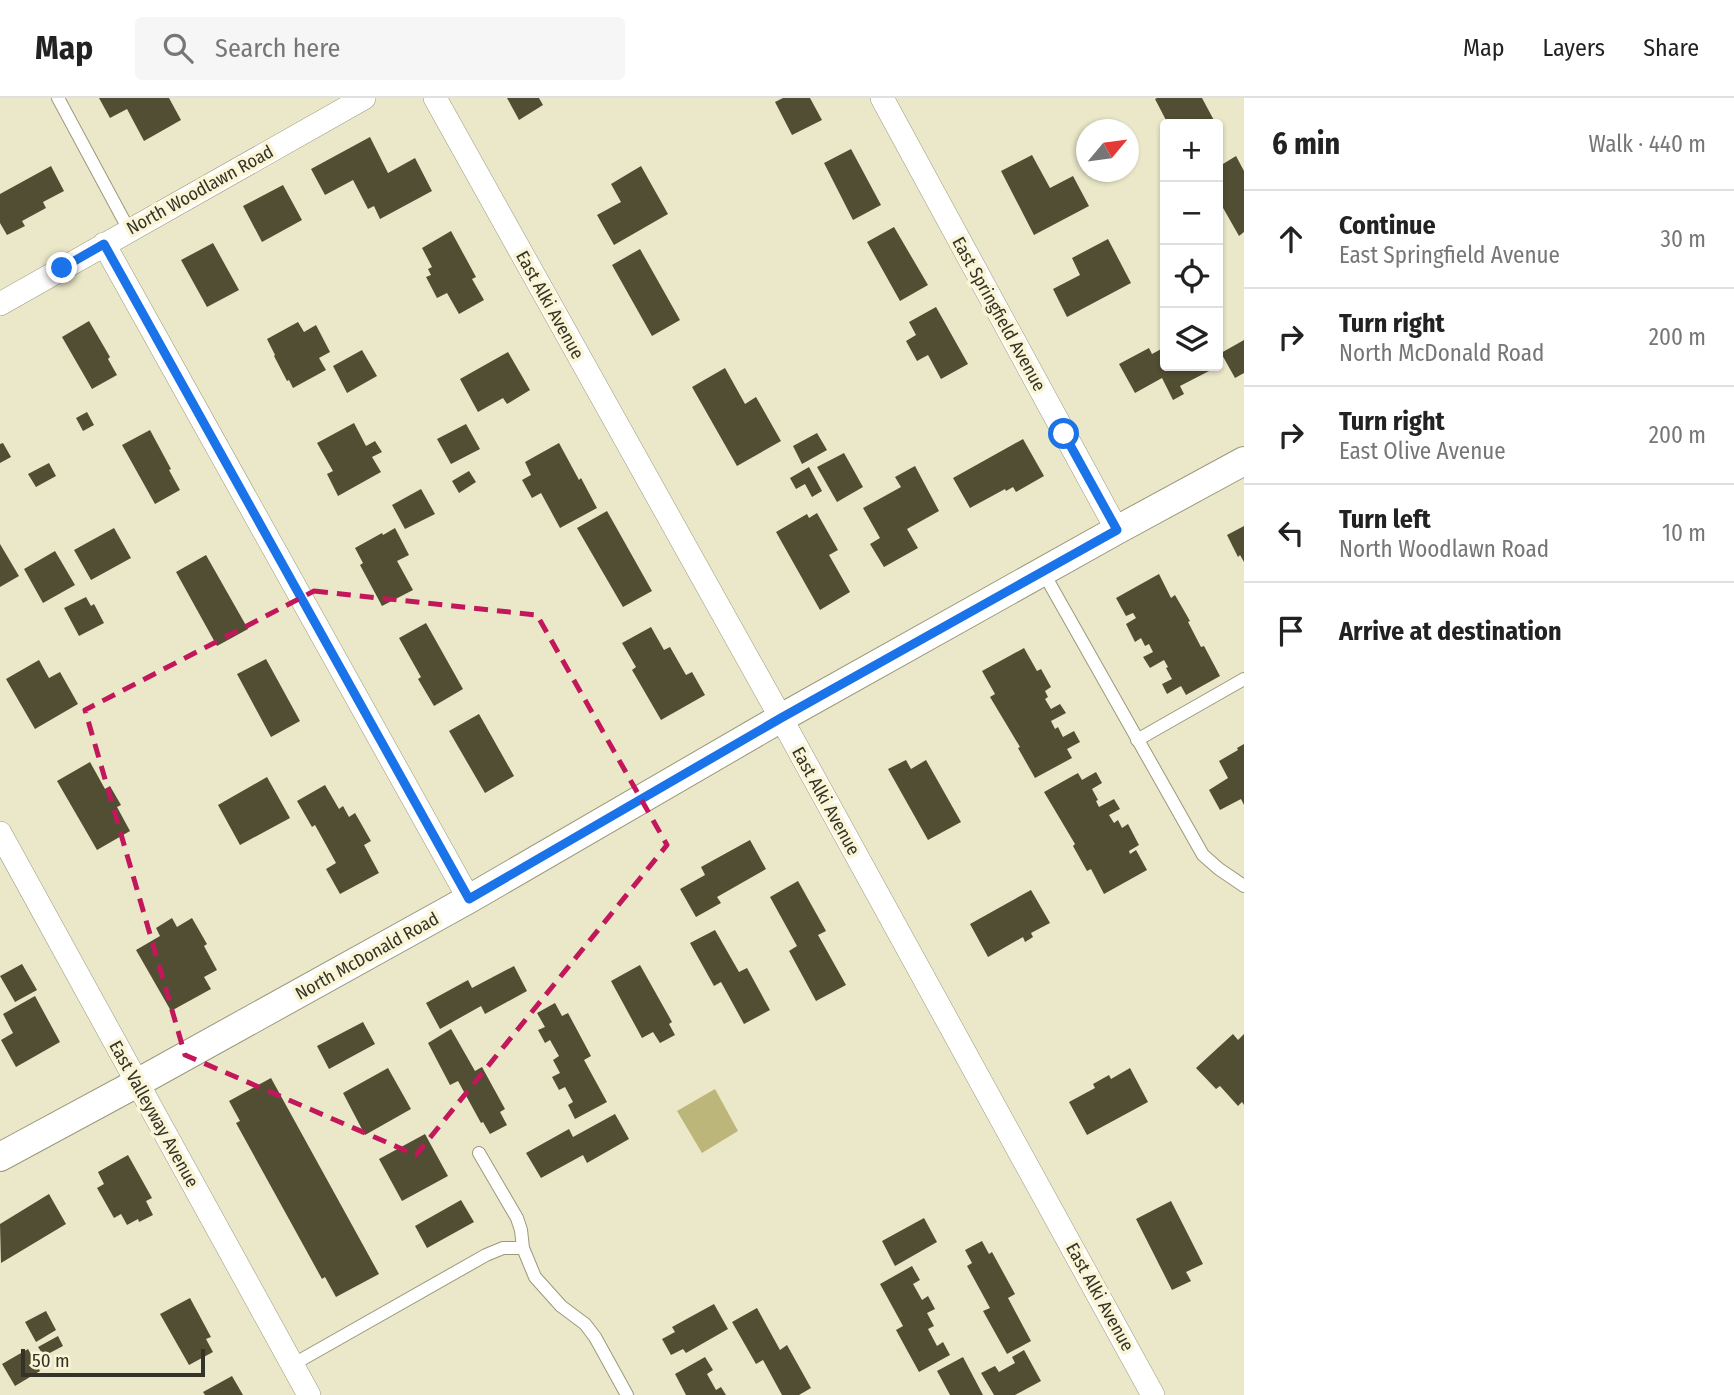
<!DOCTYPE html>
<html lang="en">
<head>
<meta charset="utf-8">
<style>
	:root { --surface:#fff; --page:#f6f6f6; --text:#222; --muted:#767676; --line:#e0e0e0 }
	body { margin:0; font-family:"Fira Sans Condensed",sans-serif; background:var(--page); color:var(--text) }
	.controls { position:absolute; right:21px; top:21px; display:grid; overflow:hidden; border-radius:7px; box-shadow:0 2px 5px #0004 }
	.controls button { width:63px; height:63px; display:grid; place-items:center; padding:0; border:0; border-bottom:2px solid var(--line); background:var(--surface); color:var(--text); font:35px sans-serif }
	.compass { position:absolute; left:1076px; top:21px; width:63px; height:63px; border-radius:50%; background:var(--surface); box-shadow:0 2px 5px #0004; rotate:61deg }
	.scale { position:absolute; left:21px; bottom:18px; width:184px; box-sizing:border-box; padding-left:7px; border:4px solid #343327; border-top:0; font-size:19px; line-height:24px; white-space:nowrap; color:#343327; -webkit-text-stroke:5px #f9f5d6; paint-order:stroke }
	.stop { position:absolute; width:21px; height:21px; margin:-16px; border:5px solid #1a73e8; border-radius:50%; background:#fff }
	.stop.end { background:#1a73e8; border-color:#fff; box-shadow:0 2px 7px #0008 }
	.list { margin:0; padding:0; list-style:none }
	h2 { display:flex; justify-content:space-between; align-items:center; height:91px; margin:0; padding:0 28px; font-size:30px }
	h2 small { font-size:23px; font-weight:400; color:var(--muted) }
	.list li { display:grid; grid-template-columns:46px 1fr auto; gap:21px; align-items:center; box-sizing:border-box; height:98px; padding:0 28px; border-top:2px solid var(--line) }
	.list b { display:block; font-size:26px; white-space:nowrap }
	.list p { margin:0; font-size:23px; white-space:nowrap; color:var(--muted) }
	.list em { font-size:23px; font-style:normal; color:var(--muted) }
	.icon { flex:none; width:38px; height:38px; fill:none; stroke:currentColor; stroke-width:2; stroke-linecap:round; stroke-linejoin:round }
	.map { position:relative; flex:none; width:1244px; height:1297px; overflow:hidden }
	header { display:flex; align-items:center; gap:42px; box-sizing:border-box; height:98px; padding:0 35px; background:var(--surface); border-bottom:2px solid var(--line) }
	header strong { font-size:33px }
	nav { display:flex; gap:38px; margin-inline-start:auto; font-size:24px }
	.search { width:490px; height:63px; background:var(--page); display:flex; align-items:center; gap:18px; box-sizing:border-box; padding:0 24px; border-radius:7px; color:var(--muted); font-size:26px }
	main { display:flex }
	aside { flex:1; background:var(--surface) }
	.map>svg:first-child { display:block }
</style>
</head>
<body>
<header>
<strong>Map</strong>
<div class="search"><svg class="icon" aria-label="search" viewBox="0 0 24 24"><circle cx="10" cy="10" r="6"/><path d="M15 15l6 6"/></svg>Search here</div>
<nav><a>Map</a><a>Layers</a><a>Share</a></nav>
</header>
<main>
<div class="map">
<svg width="1244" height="1297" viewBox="0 0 1244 1297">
	<rect width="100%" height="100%" fill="#ebe8c9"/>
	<path fill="#bdb67a" d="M715 991 738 1033 702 1055 677 1013Z"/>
	<path fill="#524e34" d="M99 0H169L181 22 144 43 127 11 110 20Z
		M507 0H539L543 7 519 22Z
		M783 0H810L822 22 792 37 775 4Z
		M1157 0H1202L1216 26H1168L1155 1Z
		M370 39 388 75 415 60 432 93 380 121 374 108 368 111 353 82 325 97 311 71Z
		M851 51 881 107 853 122 824 65Z
		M1032 57 1050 90 1073 78 1089 108 1034 137 1001 73Z
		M1236 58 1244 73V134L1239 138 1218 101V97L1221 95 1218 91V69Z
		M51 68 64 93 43 104 46 110 22 123 25 128 7 137 0 125V96Z
		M641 68 668 116 614 147 597 117 621 104 611 86Z
		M283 87 302 122 262 144 243 108Z
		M894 129 928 187 900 203 867 144Z
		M451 133 476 179 472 181 484 202 459 216 447 195 437 200 426 179 431 177 428 171 432 169 422 150Z
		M1108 141 1131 185 1067 219 1053 191 1080 177 1072 160Z
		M213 145 239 192 207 209 181 162Z
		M640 151 680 222 652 238 612 167Z
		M936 209 968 266 941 281 928 257 917 263 906 243 916 237 909 224Z
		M89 223 110 259 108 261 117 277 92 291 62 239Z
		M298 224 304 234 316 227 330 254 319 260 326 272 293 290 289 282 287 283 274 258 275 257 267 241Z
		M1244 242V275L1235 280 1221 255Z
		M1165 249V268H1209L1211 272 1180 288 1184 296 1173 302 1162 280 1135 295 1119 266 1149 250 1152 256Z
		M362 252 377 278 347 295 333 268Z
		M508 254 530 292 507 306 503 300 478 314 460 281Z
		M725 270 745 306 756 299 781 343 737 368 692 289Z
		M87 314 94 327 83 333 76 320Z
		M354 325 366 348 375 343 382 354 372 359 381 374 338 398 327 376 333 373 317 345Z
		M466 326 480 351 451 366 437 341Z
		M150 332 171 371 169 372 180 392 155 406 122 347Z
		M817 335 827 352 802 366 793 348Z
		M1023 341 1044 378 1016 394 1013 389 1006 393 1005 391 970 410 953 380Z
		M3 345 11 359 0 365V346Z
		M559 345 579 382 581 380 597 410 560 430 541 395 532 400 522 382 531 377 525 364Z
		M844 355 863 389 837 404 817 369Z
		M49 365 56 378 36 389 28 376Z
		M915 368 939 413 907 431 918 450 884 469 870 446 880 440 863 410 901 389 895 379Z
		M809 369 822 393 812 399 805 386 796 391 790 380Z
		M469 373 476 384 459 395 452 383Z
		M421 391 435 416 405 431 392 407Z
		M607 413 652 493 623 509 577 430Z
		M817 415 838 452 829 457 850 494 820 512 776 434 807 416 809 420Z
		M1244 428V464L1240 457 1238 459 1227 437Z
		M114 430 131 460 91 482 74 452Z
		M395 430 409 457 397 463 413 492 382 508 360 467 363 465 355 450 382 435 383 437Z
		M0 446 19 478 0 489Z
		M55 453 75 487 43 505 24 471Z
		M206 457 248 531 217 548 176 474Z
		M1159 476 1171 500 1175 497 1190 523 1188 524 1201 549 1204 548 1220 578 1186 597 1181 588 1167 596 1162 586 1172 581 1166 570 1168 569 1164 562 1150 570 1143 559 1153 554 1149 546 1145 548 1141 540 1135 544 1126 526 1136 520 1133 515 1126 518 1116 500Z
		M86 499 91 508 94 506 104 525 79 538 64 510Z
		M426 525 463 591 434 608 418 581 421 579 399 540Z
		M651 529 664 552 670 549 686 577 692 574 705 597 661 622 632 572 636 569 622 545Z
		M1024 550 1037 573 1041 571 1051 589 1045 593 1048 599 1045 601 1051 611 1060 606 1066 615 1051 623 1055 631 1058 629 1063 639 1074 633 1080 644 1067 651 1072 660 1035 680 1018 650 1020 649 990 599 995 596 982 573Z
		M266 561 300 623 271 639 237 576Z
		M39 562 49 580 60 574 78 606 35 631 6 581Z
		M479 616 514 678 485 695 449 633Z
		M1244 646V707L1241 701 1220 712 1209 692 1228 680 1219 663 1238 652 1237 650Z
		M906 662 911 671 926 662 961 724 928 742 888 671Z
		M90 664 105 691 110 688 121 707 117 709 130 733 97 752 57 683Z
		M1096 674 1102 685 1092 691 1098 702 1096 703 1099 709 1114 701 1120 711 1109 717 1114 725 1118 722 1122 730 1128 726 1139 747 1129 753 1130 756 1136 752 1147 772 1104 796 1091 771 1087 773 1073 748 1075 746 1044 694 1078 675 1082 682Z
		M267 679 290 720 240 747 218 707Z
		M325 687 339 711 343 708 349 719 355 715 371 743 364 747 379 775 340 796 326 771 336 765 315 727 312 729 297 703Z
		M750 742 766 771 717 799 721 805 696 819 680 791 705 777 701 769Z
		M798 783 826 833 818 837 846 887 816 903 789 853 797 848 770 799Z
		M1031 792 1050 825 1031 835 1033 839 1025 844 1023 839 988 859 970 826Z
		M172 820 177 829 192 820 207 846 204 848 217 872 204 879 211 891 171 913 136 852 160 838 156 830Z
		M715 832 739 874 747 870 770 912 744 926 721 884 714 888 690 845Z
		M22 866 37 892 15 904 0 878Z
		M640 867 672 924 669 926 675 937 660 945 653 934 642 940 611 883Z
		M514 868 527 893 485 916 481 908 440 931 426 905 468 882 472 890Z
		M35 898 60 944 16 969 1 942 13 935 3 916Z
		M555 905 562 918 568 915 591 958 584 962 607 1004 575 1021 568 1007 573 1004 565 989 559 992 552 979 560 975 553 962 559 958 550 942 545 945 538 932 545 929 537 915Z
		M363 924 375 946 329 971 317 948Z
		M451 931 475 973 482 969 505 1011 500 1014 507 1027 490 1036 483 1024 481 1025 458 983 450 987 428 945Z
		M1233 936 1238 942 1244 936V1007L1242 1004 1238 1008 1220 988 1216 991 1196 970Z
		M388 970 411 1011 365 1037 343 995Z
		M1130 970 1148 1004 1087 1037 1069 1004 1095 990 1093 986 1109 977 1111 981Z
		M271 980 379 1176 336 1199 325 1179 322 1181 236 1025 240 1023 229 1003Z
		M615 1016 629 1041 587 1065 583 1057 541 1080 526 1055 569 1031 573 1039Z
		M425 1036 448 1078 402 1103 379 1061Z
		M128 1057 152 1100 146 1103 153 1117 139 1124 138 1121 127 1127 121 1116 114 1120 97 1090 104 1086 98 1074Z
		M49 1096 66 1126 1 1165 0 1126Z
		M461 1102 474 1124 427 1150 415 1128Z
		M1171 1103 1203 1166 1186 1174 1191 1183 1172 1192 1136 1121Z
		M924 1120 937 1144 895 1168 882 1143Z
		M982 1143 989 1156 992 1154 1015 1196 1008 1200 1031 1243 1007 1256 983 1213 990 1210 967 1168 972 1165 965 1152Z
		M912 1168 920 1182 913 1186 922 1202 928 1198 935 1211 927 1215 934 1228 928 1231 937 1248 943 1244 950 1257 919 1274 896 1232 903 1228 880 1186Z
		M190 1200 211 1239 206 1241 213 1254 189 1267 160 1216Z
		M714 1206 728 1231 686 1255 683 1251 671 1257 662 1241 675 1234 672 1229Z
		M757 1210 780 1252 787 1247 811 1290 799 1297H782L763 1262 756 1266 732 1224Z
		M46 1213 56 1232 36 1244 25 1224Z
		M58 1238 63 1248 44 1258 38 1249Z
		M28 1251 40 1273 15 1288 2 1266Z
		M1024 1252 1041 1283 1015 1297H994L981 1275 995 1268 999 1274 1015 1265 1012 1259Z
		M705 1259 713 1272 707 1276 716 1292 721 1289 726 1297H686L675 1276Z
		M963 1259 983 1297H950L937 1273Z
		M232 1278 243 1297H205L203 1294Z"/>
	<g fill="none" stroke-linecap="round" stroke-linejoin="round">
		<g stroke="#9c987b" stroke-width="14">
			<path id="service" d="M58 0 129 132
				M1043 474 1203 757 1219 771 1244 788
				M1137 642 1244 581
				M479 1055 517 1120 521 1132 523 1150 535 1179 561 1208 585 1226 595 1239 627 1297
				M292 1267 486 1157 503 1150H523"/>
		</g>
		<g stroke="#9c987b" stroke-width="24">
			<path id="minor" d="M435 0 781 620 1153 1297
				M882 0 1117 432
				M104 146 469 801
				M0 206 364 0
				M0 735 309 1297"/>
		</g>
		<g stroke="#9c987b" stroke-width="30">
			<path id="tertiary" d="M0 1059 137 985 469 801 781 620 1117 432 1244 363"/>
		</g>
		<use href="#service" stroke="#fff" stroke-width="12"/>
		<use href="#minor" stroke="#fff" stroke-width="23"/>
		<use href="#tertiary" stroke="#fff" stroke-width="28"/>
	</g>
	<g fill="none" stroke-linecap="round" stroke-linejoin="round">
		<path stroke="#1a73e8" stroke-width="9" d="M62 170 104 146 469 801 781 620 1117 432 1064 336"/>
	</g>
	<path fill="none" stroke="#c2185b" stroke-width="5" stroke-dasharray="14 9" stroke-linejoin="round" d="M314 493 537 517 667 747 416 1057 185 957 85 612Z"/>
	<g text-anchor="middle" stroke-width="7" stroke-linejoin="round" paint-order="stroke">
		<g font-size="18" fill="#343327" stroke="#f9f5d6">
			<text transform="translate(200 92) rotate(-29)" y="6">North Woodlawn Road</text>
			<text transform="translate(550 207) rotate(61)" y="6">East Alki Avenue</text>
			<text transform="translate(999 216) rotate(61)" y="6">East Springfield Avenue</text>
			<text transform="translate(826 703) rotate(61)" y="6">East Alki Avenue</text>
			<text transform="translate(367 858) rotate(-29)" y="6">North McDonald Road</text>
			<text transform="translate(154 1016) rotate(61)" y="6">East Valleyway Avenue</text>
			<text transform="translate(1100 1199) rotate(61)" y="6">East Alki Avenue</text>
		</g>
	</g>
</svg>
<div class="controls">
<button>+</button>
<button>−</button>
<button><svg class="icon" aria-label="locate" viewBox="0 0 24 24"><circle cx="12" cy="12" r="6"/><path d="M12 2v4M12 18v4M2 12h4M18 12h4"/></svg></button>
<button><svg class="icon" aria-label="layers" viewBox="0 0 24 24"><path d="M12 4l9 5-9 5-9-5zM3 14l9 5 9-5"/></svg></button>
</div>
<svg class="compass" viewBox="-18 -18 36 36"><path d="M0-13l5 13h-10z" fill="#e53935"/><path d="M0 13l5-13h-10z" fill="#767676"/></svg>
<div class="scale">50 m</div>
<div class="stop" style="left:1064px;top:336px"></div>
<div class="stop end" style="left:62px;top:170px"></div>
</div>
<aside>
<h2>6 min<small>Walk · 440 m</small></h2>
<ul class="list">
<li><svg class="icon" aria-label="ahead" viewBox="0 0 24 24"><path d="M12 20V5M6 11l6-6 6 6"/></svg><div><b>Continue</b><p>East Springfield Avenue</p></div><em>30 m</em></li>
<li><svg class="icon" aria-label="right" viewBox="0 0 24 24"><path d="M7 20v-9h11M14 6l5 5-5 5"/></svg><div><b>Turn right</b><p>North McDonald Road</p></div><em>200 m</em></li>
<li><svg class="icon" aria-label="right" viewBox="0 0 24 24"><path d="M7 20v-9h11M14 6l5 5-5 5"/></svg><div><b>Turn right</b><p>East Olive Avenue</p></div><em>200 m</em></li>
<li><svg class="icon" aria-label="left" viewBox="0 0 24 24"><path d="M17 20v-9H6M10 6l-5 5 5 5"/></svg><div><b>Turn left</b><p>North Woodlawn Road</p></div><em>10 m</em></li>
<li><svg class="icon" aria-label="arrive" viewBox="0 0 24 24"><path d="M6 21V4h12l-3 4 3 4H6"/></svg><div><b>Arrive at destination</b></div></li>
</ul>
</aside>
</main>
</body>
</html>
